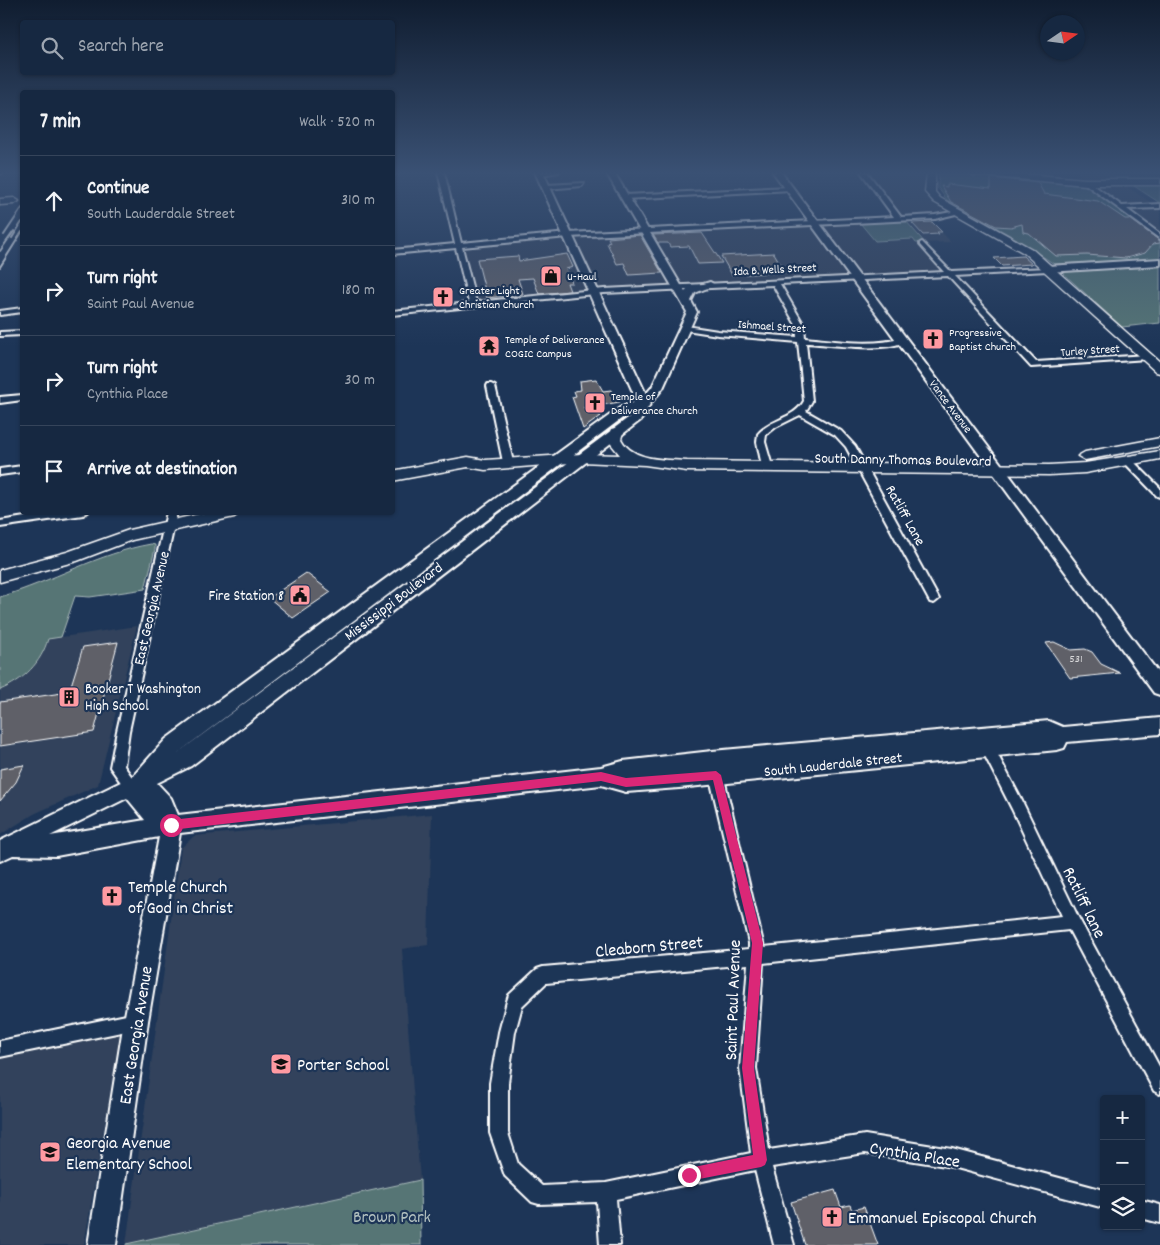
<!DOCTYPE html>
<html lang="en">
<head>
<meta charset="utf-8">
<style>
	:root { --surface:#162841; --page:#1f3048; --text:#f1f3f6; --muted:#9ea6b1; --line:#35445a }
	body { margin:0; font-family:Dekko,sans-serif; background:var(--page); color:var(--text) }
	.controls { position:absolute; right:15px; bottom:15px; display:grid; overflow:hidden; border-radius:5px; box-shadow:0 1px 4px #0004 }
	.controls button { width:45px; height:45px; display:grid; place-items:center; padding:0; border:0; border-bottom:1px solid var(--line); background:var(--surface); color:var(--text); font:25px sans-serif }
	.compass { position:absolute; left:1040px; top:15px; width:45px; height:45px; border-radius:50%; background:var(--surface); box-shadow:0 1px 4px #0004; rotate:77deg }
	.stop { position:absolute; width:15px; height:15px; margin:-11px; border:4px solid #db2777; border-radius:50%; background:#fff }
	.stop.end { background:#db2777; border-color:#fff; box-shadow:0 1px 5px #0008 }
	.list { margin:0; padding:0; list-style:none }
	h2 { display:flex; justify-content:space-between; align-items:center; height:65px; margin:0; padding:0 20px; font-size:21px }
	h2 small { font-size:16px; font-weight:400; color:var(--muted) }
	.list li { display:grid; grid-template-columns:32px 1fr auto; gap:15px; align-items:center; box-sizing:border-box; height:90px; padding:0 20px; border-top:1px solid var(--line) }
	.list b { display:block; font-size:19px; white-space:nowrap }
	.list p { margin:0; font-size:16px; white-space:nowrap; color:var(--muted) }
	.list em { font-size:16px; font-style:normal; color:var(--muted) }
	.icon { flex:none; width:28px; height:28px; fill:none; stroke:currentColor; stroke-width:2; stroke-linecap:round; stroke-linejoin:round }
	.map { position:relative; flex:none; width:1160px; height:1245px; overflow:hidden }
	.search { position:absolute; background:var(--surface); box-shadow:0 1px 4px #0004; left:20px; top:20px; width:375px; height:55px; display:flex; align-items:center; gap:12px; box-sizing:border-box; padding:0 18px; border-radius:5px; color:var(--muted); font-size:19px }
	.panel { position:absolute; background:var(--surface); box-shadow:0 1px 4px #0004; left:20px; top:90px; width:375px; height:425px; border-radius:5px }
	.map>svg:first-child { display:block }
</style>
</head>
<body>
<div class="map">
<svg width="1160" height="1245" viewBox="0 0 1160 1245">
	<rect width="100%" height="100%" fill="#1d3557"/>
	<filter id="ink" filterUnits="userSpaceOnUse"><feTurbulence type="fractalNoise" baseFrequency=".02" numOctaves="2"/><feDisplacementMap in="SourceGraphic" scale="10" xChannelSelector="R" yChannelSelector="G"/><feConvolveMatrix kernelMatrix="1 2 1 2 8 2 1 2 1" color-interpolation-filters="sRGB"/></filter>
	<g filter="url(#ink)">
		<path fill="#30425c" d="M866 172H924V187L926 193 947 212 930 216 900 217Z
			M1078 172H1111L1119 179H1086Z
			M1094 184 1126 186 1153 204 1120 206 1092 186Z
			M1154 208 1160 209V235L1125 210Z
			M929 218 951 242 925 243 906 221V219Z
			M858 222 875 241 913 239 946 271 856 276 818 224Z
			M813 224 852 276 680 285 648 232Z
			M643 233 674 286 596 291 571 236Z
			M565 237 589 291 475 303 460 246Z
			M85 565 62 637 137 626 98 785 34 814 0 835V597Z
			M432 814 428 945 402 949 420 1180 126 1244 181 848 194 836Z
			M121 1032 84 1245H0V1058Z"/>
		<path fill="#567574" stroke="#aababa" d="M939 172 1084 184 1160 238V259L1054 264 1017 239 947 200 938 188Z
			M1160 184V203L1134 186 1135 185Z
			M906 221 925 243H916L913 239 875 241 860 223Z
			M1160 267V323L1122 327 1064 274 1066 271Z
			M151 544 155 545V549L145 589 90 597 75 596 61 637 48 639C41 663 24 680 0 690V597C51 582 99 553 151 544Z
			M420 1180 421 1245H126V1244Z"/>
		<path fill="#5e6068" stroke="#fff" d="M991 178 1038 183 1044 194 1098 201 1125 219H1130L1160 241V243L1153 244 1145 253 1126 258 1087 255 1056 256 1029 233 1023 232 1022 224 1011 227 996 226 951 202 941 186 947 187V184L991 189Z
			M932 222 942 232H937L939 234 923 235 912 223Z
			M702 233 722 263 698 264 689 246 670 247 668 243H658L653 235Z
			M640 235 645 244 662 273 629 275 624 263 617 264 607 243 610 242 608 238Z
			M774 253 785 272 732 275 721 256Z
			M567 254 573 267 566 269 572 283H567L570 291 539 294 533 278 518 279 523 294 487 298 477 259 518 256 519 261Z
			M1023 256 1032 264 1002 266 994 258Z
			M596 379 603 391 611 390 612 393H616L620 402 583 408 601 416 583 429 572 397 576 396 574 391 581 390 580 381Z
			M306 573 331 592 293 618 269 598Z
			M118 642 94 732 0 746V702L69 692 83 647Z
			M1054 642 1071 650 1085 649 1092 652 1101 664 1120 673 1070 678 1046 643Z
			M24 765 16 782 0 801V769Z
			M835 1190 841 1207 850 1205 852 1210 864 1207 878 1245H805L791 1202Z"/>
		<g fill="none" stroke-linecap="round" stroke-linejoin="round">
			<g stroke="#fff" stroke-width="4">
				<path id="street" d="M0 172H4L0 174Z
					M438 172H444L461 243 568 233 894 217 861 172H867L901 217 935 215 957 211 960 213 935 219 568 237 462 247 476 302 604 289 944 272 920 245V243L922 242 951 272 1050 268V270L1048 271 955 276 1036 362 1147 355 1151 357 1147 359 1031 367 948 276 780 284 804 325 805 338C838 341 872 347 903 338L907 340C889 354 829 344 806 343L812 401 806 411 841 431 855 446 939 599 934 603 930 602 846 447 835 435 800 415 776 427 766 435 765 442 772 466 767 469 762 466 757 442 758 434C770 419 794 419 804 401L798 342 718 335 686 330 682 328 686 326 718 331 797 337 796 325 773 285 604 293 392 315V311L469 303 456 248 392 254V250L455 244Z
					M538 172H559L540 175Z
					M1084 181H1088L1122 206 1160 204V208L1127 209 1160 234V239L1084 183Z
					M584 183 582 186 546 189 543 187 546 185Z
					M789 187 791 190 625 199 622 197 625 195Z
					M22 308V312L0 315V311Z
					M22 331V335L0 336V332Z
					M488 384H491L495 386 513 462 511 464 508 465 503 462 487 386Z
					M22 395V400L0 403V397Z
					M1127 457 1130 458 1160 488V497L1157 496 1124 462 1122 460Z
					M22 466V472L0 475V469Z
					M56 512H88L83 515 0 527V521Z
					M167 512H177L129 731 124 766 139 787 137 791 132 793 127 791 110 767 117 731Z
					M985 738 990 740 1022 801 1078 917 1160 1068V1094L1154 1091 1069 930 763 963 756 1068 769 1150 865 1135 952 1149 1104 1190V1208L952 1167 865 1153 772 1167 794 1245H774L755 1170 616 1199 620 1245H600L597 1202 539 1204 532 1202 505 1176 490 1133V1083L499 1032 507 1001 509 995 537 969 543 967 749 949V943L708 770 710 766 715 764 720 766 722 770 764 947 1062 916 1012 809 979 744 980 740ZM748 964 740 1068 751 1153 606 1183 542 1186 518 1164 508 1133V1083L515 1032 522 1006 546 983Z
					M136 1013 142 1015 144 1021 142 1027 136 1029 0 1057V1041Z
					M1141 1200 1160 1205V1223L1141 1218Z"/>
			</g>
			<g stroke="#fff" stroke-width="4">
				<path id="secondary" d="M535 172H543L646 394 652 387 687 312 606 172H614L685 292 687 289 710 282 715 285 695 293 691 301 697 312 663 388 650 404 641 420 191 766 157 783 171 798 178 815 601 767 623 761 712 751 1049 721 1063 727 1160 718V734L1067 742 1064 748 1057 750 679 788 626 792 601 785 180 833 148 1021 116 1245H88L124 1021 159 837 56 856 13 855 0 861V841L133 776 166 739 621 407 637 401ZM634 411 632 415 175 755 629 413ZM127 798 145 820 50 836Z
					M773 172H781L1160 675V695L1154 693Z
					M1160 259V265L1048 272 1043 269 1048 266Z"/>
			</g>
			<g stroke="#fff" stroke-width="3">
				<path id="primary" d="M392 172H402L392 175Z
					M927 172H935V192L940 198 1032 249 1160 362V373L1156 372 1024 253 934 202 925 192Z
					M969 172H1000L1086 179H1160V185H1086L973 175Z
					M0 199 14 198 19 201 14 204 0 205Z
					M616 428 623 432 621 439C633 462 665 459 687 461L1049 465 1085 463 1160 451V459L1085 473 1049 475 687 471 645 465 582 462 485 470 468 467 392 481V471L468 457 485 460 582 454 620 455 607 439 611 429Z
					M1160 438V446L1085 460 1078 456 1085 452Z
					M208 512H241L234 517 132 540 77 561 0 582V570L67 552 129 530Z"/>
			</g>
			<use href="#street" fill="#1d3557" fill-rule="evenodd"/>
			<use href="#secondary" fill="#1d3557" fill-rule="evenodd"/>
			<use href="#primary" fill="#1d3557" fill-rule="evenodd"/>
			<path stroke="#fff" stroke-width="2" d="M4 235 22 208
				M12 238 22 222
				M0 251 14 231
				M0 267 22 232"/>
		</g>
	</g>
	<linearGradient id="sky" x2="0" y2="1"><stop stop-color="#101d30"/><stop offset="0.5" stop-color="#3a5174"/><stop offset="1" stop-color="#3a5174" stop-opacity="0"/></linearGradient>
	<rect width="1160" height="346" fill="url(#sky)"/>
	<path fill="#db2777" d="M716 771 721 775 763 943 754 1068 767 1160 765 1165 761 1167 689 1181 685 1180 683 1175 685 1170 689 1168 753 1155 742 1068 752 943 713 780 626 787 601 781 171 830 166 825 171 820 601 772 626 778Z"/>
	<defs>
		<g id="shop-square" transform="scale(1.125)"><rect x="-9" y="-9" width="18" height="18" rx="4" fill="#ff9aa2" stroke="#1d3557"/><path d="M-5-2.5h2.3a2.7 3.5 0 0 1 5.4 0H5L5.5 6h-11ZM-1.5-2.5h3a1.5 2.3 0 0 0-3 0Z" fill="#111"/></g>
		<g id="church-square" transform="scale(1.125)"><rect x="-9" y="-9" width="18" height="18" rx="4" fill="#ff9aa2" stroke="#1d3557"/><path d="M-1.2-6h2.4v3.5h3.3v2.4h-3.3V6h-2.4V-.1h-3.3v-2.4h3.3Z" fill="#111"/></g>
		<g id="temple-square" transform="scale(1.125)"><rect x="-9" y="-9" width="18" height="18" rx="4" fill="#ff9aa2" stroke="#1d3557"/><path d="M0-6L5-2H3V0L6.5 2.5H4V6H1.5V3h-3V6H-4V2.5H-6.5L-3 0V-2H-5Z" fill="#111"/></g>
		<g id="civic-square" transform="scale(1.125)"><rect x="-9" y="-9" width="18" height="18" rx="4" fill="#ff9aa2" stroke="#1d3557"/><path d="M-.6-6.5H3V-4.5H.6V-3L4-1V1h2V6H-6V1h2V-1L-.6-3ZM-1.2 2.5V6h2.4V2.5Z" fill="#111"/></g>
		<g id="building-square" transform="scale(1.125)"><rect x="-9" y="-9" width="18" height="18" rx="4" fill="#ff9aa2" stroke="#1d3557"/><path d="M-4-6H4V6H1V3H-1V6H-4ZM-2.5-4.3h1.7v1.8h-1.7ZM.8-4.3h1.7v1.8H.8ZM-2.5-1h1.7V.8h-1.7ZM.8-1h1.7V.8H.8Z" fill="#111"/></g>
		<g id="school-square" transform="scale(1.125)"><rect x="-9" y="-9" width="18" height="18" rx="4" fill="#ff9aa2" stroke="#1d3557"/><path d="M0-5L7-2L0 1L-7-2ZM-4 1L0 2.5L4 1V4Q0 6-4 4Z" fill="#111"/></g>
	</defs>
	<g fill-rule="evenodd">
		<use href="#shop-square" x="551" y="276"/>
		<use href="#church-square" x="443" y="297"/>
		<use href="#church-square" x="933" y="339"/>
		<use href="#temple-square" x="489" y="346"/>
		<use href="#church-square" x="595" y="403"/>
		<use href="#civic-square" x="300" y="595"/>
		<use href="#building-square" x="69" y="697"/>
		<use href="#church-square" x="112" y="896"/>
		<use href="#school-square" x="281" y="1064"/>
		<use href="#school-square" x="50" y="1152"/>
		<use href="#church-square" x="832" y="1217"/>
	</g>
	<g text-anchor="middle" stroke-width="4.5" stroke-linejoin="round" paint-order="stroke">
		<g font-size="12" fill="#fff" stroke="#1d3557">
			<text transform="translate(775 269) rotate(-3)" y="4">Ida B. Wells Street</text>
			<text transform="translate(772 326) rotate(4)" y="4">Ishmael Street</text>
			<text transform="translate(1090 350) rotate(-4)" y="4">Turley Street</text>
			<text transform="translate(951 406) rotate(53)" y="4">Vance Avenue</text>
		</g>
		<g font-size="12" fill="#fff" stroke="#1d3557" text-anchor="start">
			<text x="567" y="280">U-Haul</text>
			<text x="459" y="294">Greater Light<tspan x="459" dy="14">Christian Church</tspan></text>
			<text x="949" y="336">Progressive<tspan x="949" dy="14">Baptist Church</tspan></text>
			<text x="505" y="343">Temple of Deliverance<tspan x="505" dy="14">COGIC Campus</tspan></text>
			<text x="611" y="400">Temple of<tspan x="611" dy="14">Deliverance Church</tspan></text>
		</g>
		<g font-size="12" fill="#d7d7d9">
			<text x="1076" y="662">531</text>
		</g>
		<g font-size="15" fill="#fff" stroke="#1d3557">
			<text transform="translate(903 459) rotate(1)" y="5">South Danny Thomas Boulevard</text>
			<text transform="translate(906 515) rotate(61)" y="5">Ratliff Lane</text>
			<text transform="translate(393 601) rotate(-37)" y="5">Mississippi Boulevard</text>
			<text transform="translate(151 608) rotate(-77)" y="5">East Georgia Avenue</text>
			<text transform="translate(833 764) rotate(-6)" y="5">South Lauderdale Street</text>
		</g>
		<g font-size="15" fill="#fff" stroke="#1d3557" text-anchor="end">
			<text x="284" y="600">Fire Station 8</text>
			<text x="85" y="693" text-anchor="start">Booker T Washington<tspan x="85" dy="17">High School</tspan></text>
		</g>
		<g font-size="18" fill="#fff" stroke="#1d3557" text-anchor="start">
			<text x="128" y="892">Temple Church<tspan x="128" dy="21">of God in Christ</tspan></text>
			<text x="297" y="1070">Porter School</text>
			<text x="66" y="1148">Georgia Avenue<tspan x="66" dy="21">Elementary School</tspan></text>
			<text x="848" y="1223">Emmanuel Episcopal Church</text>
		</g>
		<g font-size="18" fill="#fff" stroke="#1d3557">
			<text transform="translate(1085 902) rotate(64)" y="6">Ratliff lane</text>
			<text transform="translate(649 946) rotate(-5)" y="6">Cleaborn Street</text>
			<text transform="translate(732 1000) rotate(-88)" y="6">Saint Paul Avenue</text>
			<text transform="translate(135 1035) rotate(-81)" y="6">East Georgia Avenue</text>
			<text transform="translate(915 1154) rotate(9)" y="6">Cynthia Place</text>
		</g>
		<g font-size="18" fill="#b3c1c0" stroke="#1d3557">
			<text x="392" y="1222">Brown Park</text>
		</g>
	</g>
</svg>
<div class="controls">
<button>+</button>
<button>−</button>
<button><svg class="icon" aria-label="layers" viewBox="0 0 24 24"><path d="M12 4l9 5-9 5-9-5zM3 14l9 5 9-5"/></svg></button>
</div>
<svg class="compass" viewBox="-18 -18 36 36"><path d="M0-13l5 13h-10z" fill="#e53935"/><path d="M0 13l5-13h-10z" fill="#9ea6b1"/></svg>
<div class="stop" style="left:171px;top:825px"></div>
<div class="stop end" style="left:689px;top:1175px"></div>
<div class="search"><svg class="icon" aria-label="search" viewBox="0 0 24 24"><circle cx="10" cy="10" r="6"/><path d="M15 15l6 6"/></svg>Search here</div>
<section class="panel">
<h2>7 min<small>Walk · 520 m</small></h2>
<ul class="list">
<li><svg class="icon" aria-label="ahead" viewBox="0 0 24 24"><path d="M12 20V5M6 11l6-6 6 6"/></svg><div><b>Continue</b><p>South Lauderdale Street</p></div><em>310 m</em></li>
<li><svg class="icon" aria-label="right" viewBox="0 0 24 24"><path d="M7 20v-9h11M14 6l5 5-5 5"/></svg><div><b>Turn right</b><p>Saint Paul Avenue</p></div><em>180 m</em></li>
<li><svg class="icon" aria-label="right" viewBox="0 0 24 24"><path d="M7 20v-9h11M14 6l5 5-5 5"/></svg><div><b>Turn right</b><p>Cynthia Place</p></div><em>30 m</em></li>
<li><svg class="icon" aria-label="arrive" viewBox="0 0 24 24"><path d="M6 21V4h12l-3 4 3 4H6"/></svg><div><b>Arrive at destination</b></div></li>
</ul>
</section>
</div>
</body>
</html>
